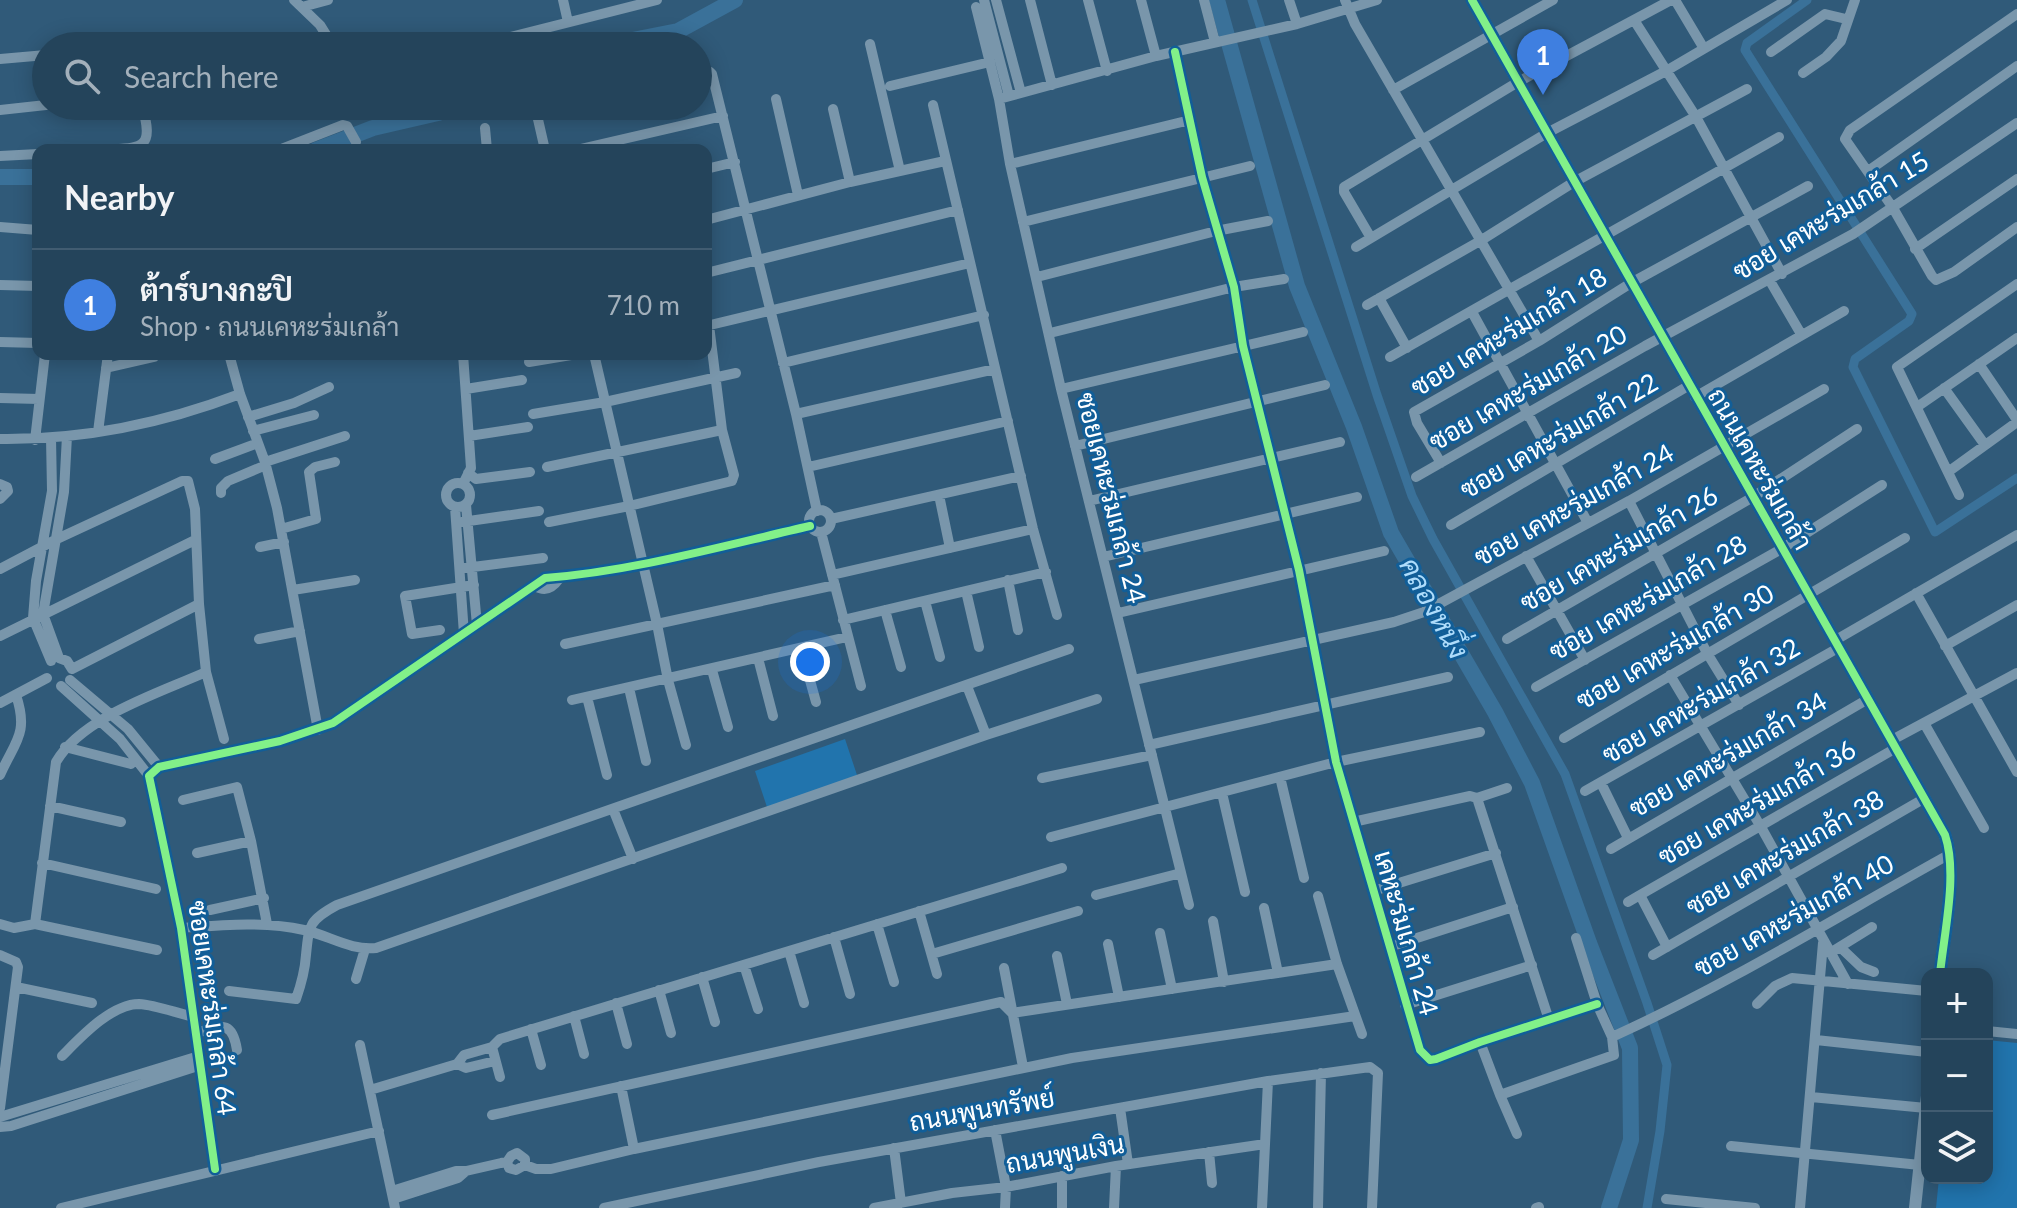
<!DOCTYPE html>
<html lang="en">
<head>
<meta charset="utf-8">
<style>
	:root { --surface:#24445b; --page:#2c4b61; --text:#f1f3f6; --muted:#a3b0bb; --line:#415c71; --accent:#b7c5d0 }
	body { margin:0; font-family:Lato,Sarabun,sans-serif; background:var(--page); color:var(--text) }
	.controls { position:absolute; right:24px; bottom:24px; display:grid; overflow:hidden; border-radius:16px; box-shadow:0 4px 20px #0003 }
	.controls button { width:72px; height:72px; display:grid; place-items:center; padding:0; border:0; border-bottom:2px solid var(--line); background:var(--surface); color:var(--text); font:40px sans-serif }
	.you { position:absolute; left:810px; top:662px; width:28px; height:28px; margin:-20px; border:6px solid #fff; border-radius:50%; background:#1a73e8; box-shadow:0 0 0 12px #1a73e833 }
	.badge { display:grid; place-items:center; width:52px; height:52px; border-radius:50%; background:var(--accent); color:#fff; font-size:26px; font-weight:700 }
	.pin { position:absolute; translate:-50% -66px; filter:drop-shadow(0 2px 4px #0008) }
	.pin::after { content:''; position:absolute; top:42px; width:28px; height:24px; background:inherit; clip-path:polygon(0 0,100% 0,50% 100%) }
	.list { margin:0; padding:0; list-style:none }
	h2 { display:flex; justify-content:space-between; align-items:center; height:104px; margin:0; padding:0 32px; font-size:34px }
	h2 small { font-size:26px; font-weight:400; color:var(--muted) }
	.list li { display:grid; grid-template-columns:52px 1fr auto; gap:24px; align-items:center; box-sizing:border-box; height:112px; padding:0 32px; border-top:2px solid var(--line) }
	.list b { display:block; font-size:30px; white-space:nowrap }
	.list p { margin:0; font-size:26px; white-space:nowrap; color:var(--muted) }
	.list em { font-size:26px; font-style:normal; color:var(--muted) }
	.icon { flex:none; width:44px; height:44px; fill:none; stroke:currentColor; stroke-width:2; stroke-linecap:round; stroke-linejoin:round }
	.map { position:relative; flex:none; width:2017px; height:1208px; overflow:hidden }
	.search { position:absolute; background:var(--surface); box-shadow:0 4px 20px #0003; left:32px; top:32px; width:680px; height:88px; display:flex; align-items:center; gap:20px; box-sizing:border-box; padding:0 28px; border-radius:44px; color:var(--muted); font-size:30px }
	.panel { position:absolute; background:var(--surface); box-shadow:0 4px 20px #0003; left:32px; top:144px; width:680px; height:216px; border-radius:16px }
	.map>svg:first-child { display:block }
</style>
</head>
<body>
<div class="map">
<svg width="2017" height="1208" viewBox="0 0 2017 1208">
	<rect width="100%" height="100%" fill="#305a79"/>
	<path fill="#2174ad" d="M845 739 858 778 768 810 755 771Z
		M1987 1040 2017 1043V1208H1936L1939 1178H1987Z"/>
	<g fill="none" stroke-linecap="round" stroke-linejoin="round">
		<path stroke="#3a7199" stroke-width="9" d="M1252 0 1377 395 1412 496 1433 539 1565 774 1647 1003 1667 1065 1660 1131 1647 1208
			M1807 0 1747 43 1745 50 1912 314 1909 321 1855 359 1853 367 1935 532 2017 478"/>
		<path stroke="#3a7199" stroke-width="16" d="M1217 0 1297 286 1354 427 1391 533 1495 712 1532 783 1589 943 1630 1048 1631 1140 1609 1208
			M602 46 678 31 735 0
			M316 150 373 128 438 113 455 106
			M0 177H38"/>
		<path stroke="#7996ab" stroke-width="10" d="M294 0 320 25 333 46
			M563 0 568 22
			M984 0 1009 96
			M996 0 1021 93
			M1030 0 1052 85
			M1088 0 1107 71
			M1141 0 1156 56
			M1204 0 1215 42
			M1289 0 1297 24
			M1345 0 1355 24 1539 341
			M1675 0 1703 47
			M302 7 328 0
			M976 7 999 99 1010 164 1061 389 1189 905
			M2017 14 1850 130 1845 139 1893 208 1932 276 1936 280 1954 272 2017 227
			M1634 20 1696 117 1782 274
			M483 44 657 0
			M870 44 900 171
			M374 46 384 43
			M1175 52 1202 177 1234 287 1243 346 1299 570 1336 762 1420 1050 1430 1060 1436 1059 1480 1042 1597 1004
			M1771 52 1825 14 1846 19
			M0 59 46 55
			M1803 73 1826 57 1841 41 1855 0
			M698 75 710 72 712 74 796 414 817 511
			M890 86 990 62
			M1393 90 1553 0
			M776 99 798 195
			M999 99 1156 56 1297 24 1377 0
			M933 105 1033 529 1057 615
			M833 109 850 182
			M0 110 46 105
			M485 128 487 150
			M99 150C139 147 156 153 142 106
			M279 150 343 125 347 126 356 142
			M545 150 537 115 572 106
			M576 150 723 116
			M0 156 38 154
			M1010 164 1190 120
			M706 169 735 162
			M1868 171 2017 66
			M706 220 850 182 945 161
			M1023 222 1250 166
			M0 227 38 230
			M1371 238 1344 192V187L1518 82 1671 0
			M1356 247 1547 133 1666 71 1787 0
			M1915 249 2017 179
			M706 273 958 210
			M1037 277 1216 231 1268 221
			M1770 281 1801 334
			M0 285 38 286
			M1379 298 1407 348
			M1367 305 1480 241 1574 182 1747 89
			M1472 312 1588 523
			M706 326 970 263
			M1050 333 1234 287 1284 279
			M0 342 38 343
			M229 354 240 394 265 462 277 508 318 730
			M594 354 657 624 668 680 686 745
			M1390 357 1779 137
			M529 362 577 354
			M783 363 984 315
			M1979 364 2017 420
			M106 368 154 357
			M1944 388 1985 445
			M466 389 522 380
			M1061 389 1303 332
			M1695 397 1844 311
			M0 398 39 399
			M1917 407 2017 338
			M533 414 605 402 736 373
			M796 414 995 369
			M248 417 294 403 329 387
			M253 431 314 415
			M98 432 108 354
			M67 436 64 492 43 614 59 658 67 661 72 669
			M469 436 528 427
			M51 438 52 491 36 581 33 618 51 661
			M0 439C81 440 164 423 240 394
			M35 440 45 354
			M1075 446 1325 385
			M215 459 258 443
			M265 462 345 436
			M1441 463 1417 423 1414 412 1539 341 1631 283 1808 186
			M547 467 722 430
			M808 467 1008 421
			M1948 472 2017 422
			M468 473 476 479 530 472
			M1416 477 1645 346 1853 234 2017 123
			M446 495a12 12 0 1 1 24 0a12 12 0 1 1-24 0Z
			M0 484 7 487 8 491 0 499
			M463 484 471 468 463 354
			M221 493V488L228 481 266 465
			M939 495 950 548
			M1959 495 1897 367 2017 284
			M1089 501 1340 442
			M1629 501 1707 653 1739 705
			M466 505 477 625
			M455 507 464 634
			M809 521a11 11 0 1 1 22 0a11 11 0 1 1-22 0Z
			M831 519 1021 476
			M462 522 539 511
			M549 522 629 506 732 481 734 475 722 430 709 325
			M1451 525 1688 386
			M281 529 316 519 309 472 315 467 335 462
			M821 532 861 686
			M260 547 284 542
			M1526 556 1585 660
			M1103 557 1357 497
			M465 568 543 558
			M0 569 57 539 182 481H188L195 509 199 604 206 672 224 739
			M832 575 1033 529
			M1008 580 1018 630
			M535 586C545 592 552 589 559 579
			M293 590 355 580
			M966 591 979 647
			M1916 593 2017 772
			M925 601 940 657
			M885 610 901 667
			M1118 613 1384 551
			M843 620 1046 572
			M440 630 412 634 405 596 474 585
			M0 636 195 540
			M259 639 300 631
			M1507 639 1753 497 1857 429
			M1834 641 2017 535
			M565 644 835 585
			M1945 646 2017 605
			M801 648 816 702
			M758 658 773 716
			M72 669 199 604
			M712 670 728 727
			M1670 675 1761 827 1848 984
			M70 680 128 729 159 767
			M1134 680 1394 622 1424 612 1629 501 1824 389
			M61 686 120 739 149 776
			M967 686 986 735
			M1536 687 1783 548 1882 485
			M629 688 646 761
			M587 697 607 775
			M572 700 847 637
			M0 703 47 678
			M1924 723 1984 828
			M1564 738 1905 538
			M1892 740 2017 673
			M1149 745 1448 677
			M65 747 131 764
			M0 775C15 741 29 734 16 695
			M1280 777 1304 878
			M1042 778 1152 755
			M1601 783 1628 838
			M1585 791 1838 648
			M1222 793 1245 892
			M1477 798 1549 1020
			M183 800 237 787 251 841 267 924
			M50 806 121 822
			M613 809 633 859
			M1353 822 1470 796 1477 798 1507 788
			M1051 837 1336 762 1480 732
			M1611 849 1868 699
			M197 853 251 841
			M42 863 156 889
			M1373 891 1496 853
			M1096 895 1181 873
			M1640 895 1896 748
			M1318 896 1337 964 1362 1034
			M1628 902 1640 895 1667 947
			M1264 908 1278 973
			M210 910 264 898
			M919 911 937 974
			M1213 921 1224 982
			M0 924 14 928 35 924 157 950
			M35 924 56 762C82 717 159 693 206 672
			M877 924 894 982
			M181 928C222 925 264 921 304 930 328 935 351 951 376 948L986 735 1097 699
			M1160 933 1172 989
			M834 937 850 994
			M1108 944 1119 997
			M1389 947 1513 907
			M1840 947 1861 967 1874 972
			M789 951 804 1003
			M1830 953 1872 927
			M932 954 1078 911
			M0 955 16 962 18 967 0 1108
			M1653 955 1925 798
			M1057 956 1067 1004
			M744 965 758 1009
			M1004 968 1023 1067
			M702 977 715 1022
			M356 979 365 949
			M16 987 92 1003
			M659 990 671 1033
			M229 991 296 999C301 985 305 969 306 955 309 925 309 920 337 905L1069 649
			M616 1003 627 1044
			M1757 1004 1775 986 1792 978 1927 991
			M1405 1005 1532 965
			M574 1016 584 1054
			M531 1029 541 1065
			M1987 1031 2017 1034
			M196 1033C221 1026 232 1019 237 1050
			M1612 1037C1729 984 1838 916 1950 854
			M1816 1040 1927 1052
			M1480 1042 1500 1095 1614 1055 1612 1037 1597 1004 1576 938
			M360 1045 395 1208
			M62 1056C80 1038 111 1004 139 1004 156 1005 176 1013 194 1017
			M457 1064 466 1068 495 1061
			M500 1077 492 1047 500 1039 1062 868
			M621 1086 634 1149
			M370 1090 457 1064 464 1055 492 1047
			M1500 1095 1517 1134
			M1811 1097 1926 1108
			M1120 1108 1128 1164
			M492 1115 1001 1002 1012 1013 1337 964
			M0 1117 199 1056
			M0 1127 11 1126 201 1065
			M995 1130 1006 1187 1005 1208
			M1731 1146 1920 1165
			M894 1148 901 1203
			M1209 1152 1212 1183
			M507 1162 511 1156 517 1153 525 1159V1165
			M215 1169 181 928 149 776 159 767 280 741 333 723 545 578C634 571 722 546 810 526
			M392 1191 456 1171H466L501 1163 507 1162 509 1168 516 1170 525 1165 536 1169H551L634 1149 1072 1058 1355 1016
			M393 1199 458 1178 466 1171
			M1666 1199 1755 1208
			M61 1208 379 1131
			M604 1208 819 1162 1268 1081 1370 1067 1378 1073 1372 1208
			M874 1208 952 1193 1006 1187 1116 1166 1265 1144
			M1062 1208V1176
			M1114 1208 1116 1166
			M1262 1208 1268 1081
			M1318 1208 1321 1073
			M1536 1208 1539 1207
			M1800 1208 1823 943"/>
		<path stroke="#7996ab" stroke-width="12" d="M1472 0 1945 835C1958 874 1944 933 1940 974
			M1915 1208 1927 1096"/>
		<g stroke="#115e98" stroke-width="13">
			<path id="cycleway" d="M1472 0 1945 835C1958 874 1944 933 1940 974
				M1175 52 1202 177 1234 287 1243 346 1299 570 1336 762 1420 1050 1430 1060 1436 1059 1480 1042 1597 1004
				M215 1169 181 928 149 776 159 767 280 741 333 723 545 578C634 571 722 546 810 526"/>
		</g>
		<use href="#cycleway" stroke="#82f089" stroke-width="8"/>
	</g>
	<g text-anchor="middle" stroke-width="6" stroke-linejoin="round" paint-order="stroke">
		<g font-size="26" fill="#fff" stroke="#115e98">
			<text transform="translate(1831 216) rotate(-31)" y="9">ซอย เคหะร่มเกล้า 15</text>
			<text transform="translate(1509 332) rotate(-31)" y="9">ซอย เคหะร่มเกล้า 18</text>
			<text transform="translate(1528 388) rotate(-30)" y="9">ซอย เคหะร่มเกล้า 20</text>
			<text transform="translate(1559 436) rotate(-30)" y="9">ซอย เคหะร่มเกล้า 22</text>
			<text transform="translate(1760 469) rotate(60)" y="9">ถนนเคหะร่มเกล้า</text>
			<text transform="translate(1111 498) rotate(76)" y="9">ซอยเคหะร่มเกล้า 24</text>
			<text transform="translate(1574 505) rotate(-29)" y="9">ซอย เคหะร่มเกล้า 24</text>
			<text transform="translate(1619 549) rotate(-30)" y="9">ซอย เคหะร่มเกล้า 26</text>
			<text transform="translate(1648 598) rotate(-30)" y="9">ซอย เคหะร่มเกล้า 28</text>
			<text transform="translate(1675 647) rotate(-30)" y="9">ซอย เคหะร่มเกล้า 30</text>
			<text transform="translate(1701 701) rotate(-30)" y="9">ซอย เคหะร่มเกล้า 32</text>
			<text transform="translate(1728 755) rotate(-30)" y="9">ซอย เคหะร่มเกล้า 34</text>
			<text transform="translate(1757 803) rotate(-30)" y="9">ซอย เคหะร่มเกล้า 36</text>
			<text transform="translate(1785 853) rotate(-30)" y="9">ซอย เคหะร่มเกล้า 38</text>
			<text transform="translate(1794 916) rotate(-29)" y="9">ซอย เคหะร่มเกล้า 40</text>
			<text transform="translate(1406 933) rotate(74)" y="9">เคหะร่มเกล้า 24</text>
			<text transform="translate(212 1008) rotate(82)" y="9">ซอยเคหะร่มเกล้า 64</text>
			<text transform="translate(982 1110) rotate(-10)" y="9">ถนนพูนทรัพย์</text>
			<text transform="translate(1065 1154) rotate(-10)" y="9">ถนนพูนเงิน</text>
		</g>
		<g font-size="28" font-style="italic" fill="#aedcfb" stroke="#115e98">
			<text transform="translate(1434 608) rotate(61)" y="10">คลองหนึ่ง</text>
		</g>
	</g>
</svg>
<div class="controls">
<button>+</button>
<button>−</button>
<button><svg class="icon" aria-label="layers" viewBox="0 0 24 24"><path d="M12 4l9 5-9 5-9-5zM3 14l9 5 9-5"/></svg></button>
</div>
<div class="you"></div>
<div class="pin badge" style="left:1543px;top:95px;background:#3f7fe0">1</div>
<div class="search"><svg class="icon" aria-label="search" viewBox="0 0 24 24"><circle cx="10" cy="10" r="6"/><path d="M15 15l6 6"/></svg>Search here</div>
<section class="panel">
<h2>Nearby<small></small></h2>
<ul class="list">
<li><span class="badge" style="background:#3f7fe0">1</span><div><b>ต้าร์บางกะปิ</b><p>Shop · ถนนเคหะร่มเกล้า</p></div><em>710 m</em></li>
</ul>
</section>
</div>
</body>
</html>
